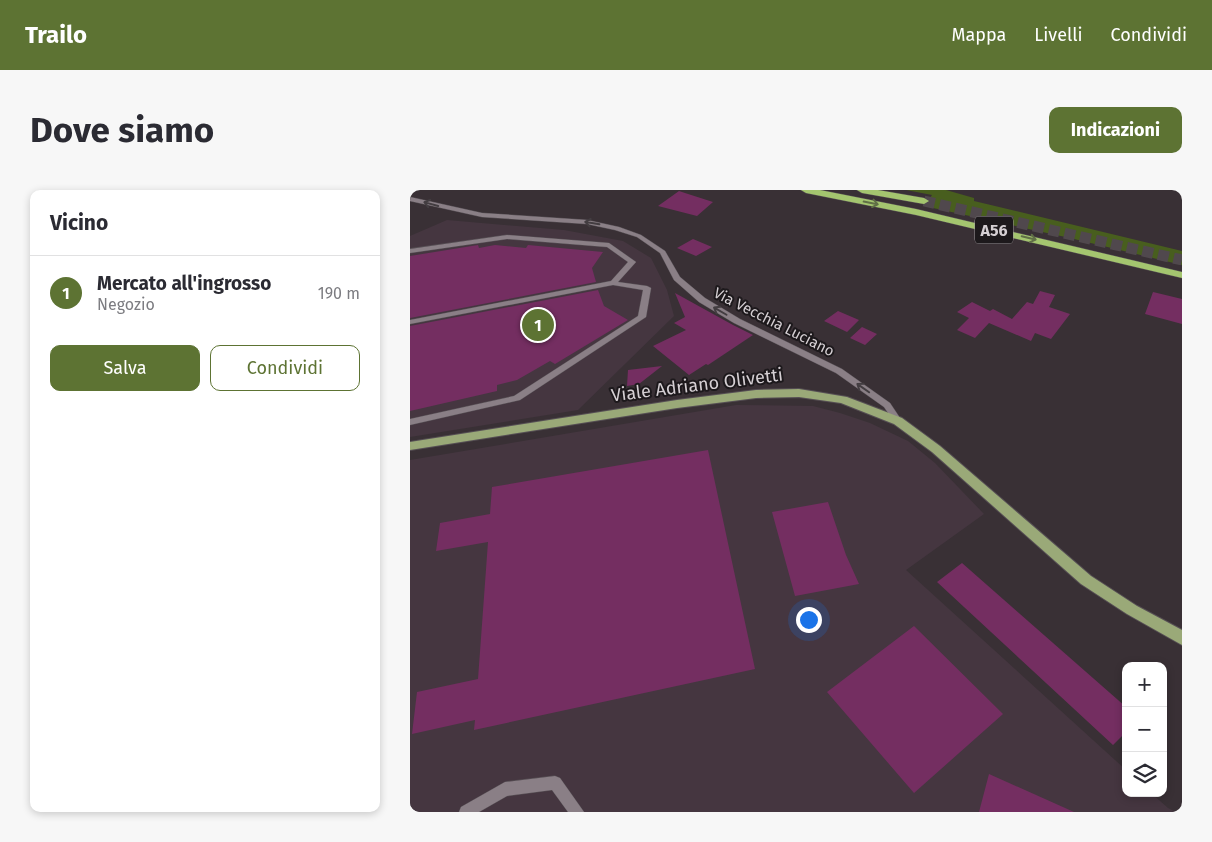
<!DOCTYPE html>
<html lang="it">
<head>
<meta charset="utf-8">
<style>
	:root { --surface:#fff; --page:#f7f7f7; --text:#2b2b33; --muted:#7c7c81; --line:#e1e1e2; --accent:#5d7333 }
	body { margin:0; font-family:"Fira Sans",sans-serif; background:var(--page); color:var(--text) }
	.controls { position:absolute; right:15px; bottom:15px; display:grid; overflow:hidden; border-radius:10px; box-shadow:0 2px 8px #0003 }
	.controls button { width:45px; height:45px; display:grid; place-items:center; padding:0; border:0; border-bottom:1px solid var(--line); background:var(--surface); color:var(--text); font:25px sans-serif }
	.you { position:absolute; left:398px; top:429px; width:18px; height:18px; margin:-12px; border:4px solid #fff; border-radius:50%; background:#1a73e8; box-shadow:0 0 0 8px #1a73e833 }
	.badge { display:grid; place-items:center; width:32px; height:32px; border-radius:50%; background:var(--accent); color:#fff; font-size:16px; font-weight:700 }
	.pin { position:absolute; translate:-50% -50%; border:2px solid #fff; box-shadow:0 1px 5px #0006 }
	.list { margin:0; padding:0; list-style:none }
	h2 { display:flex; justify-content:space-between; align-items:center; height:65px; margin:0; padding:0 20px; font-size:21px }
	h2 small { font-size:16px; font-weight:400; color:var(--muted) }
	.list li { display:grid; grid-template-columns:32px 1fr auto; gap:15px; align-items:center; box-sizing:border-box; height:75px; padding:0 20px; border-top:1px solid var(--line) }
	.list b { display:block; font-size:19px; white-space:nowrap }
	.list p { margin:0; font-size:16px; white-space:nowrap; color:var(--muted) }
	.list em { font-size:16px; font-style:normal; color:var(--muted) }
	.actions { display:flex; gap:10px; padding:15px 20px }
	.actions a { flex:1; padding:11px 0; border:1px solid var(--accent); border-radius:10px; text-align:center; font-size:18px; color:var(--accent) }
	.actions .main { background:var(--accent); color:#fff }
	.icon { flex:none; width:28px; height:28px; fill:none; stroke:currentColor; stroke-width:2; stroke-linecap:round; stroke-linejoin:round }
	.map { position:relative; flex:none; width:772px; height:622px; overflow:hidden; border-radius:10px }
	header { display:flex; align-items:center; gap:30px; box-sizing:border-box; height:70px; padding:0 25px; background:var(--accent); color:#fff }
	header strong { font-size:24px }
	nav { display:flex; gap:28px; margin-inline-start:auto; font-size:18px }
	.intro { display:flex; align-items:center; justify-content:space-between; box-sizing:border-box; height:120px; padding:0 30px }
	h1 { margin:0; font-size:35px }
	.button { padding:12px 22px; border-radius:10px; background:var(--accent); color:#fff; font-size:18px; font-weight:700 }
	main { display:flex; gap:30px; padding:0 30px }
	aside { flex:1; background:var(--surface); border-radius:10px; box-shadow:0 2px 8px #0003 }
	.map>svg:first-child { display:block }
</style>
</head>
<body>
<header>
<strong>Trailo</strong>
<nav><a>Mappa</a><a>Livelli</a><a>Condividi</a></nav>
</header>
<div class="intro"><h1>Dove siamo</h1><a class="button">Indicazioni</a></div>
<main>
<aside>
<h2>Vicino<small></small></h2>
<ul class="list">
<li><span class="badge">1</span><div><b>Mercato all'ingrosso</b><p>Negozio</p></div><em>190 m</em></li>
</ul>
<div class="actions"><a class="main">Salva</a><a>Condividi</a></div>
</aside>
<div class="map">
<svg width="772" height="622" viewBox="0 0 772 622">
	<rect width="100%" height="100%" fill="#393035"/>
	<path fill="#453640" d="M37 30 154 40 213 51 241 68 257 100 264 126 168 220 0 247V46Z
		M326 215 403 216 430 223 460 233 498 251 525 273 574 324 496 380 716 580V603H741L758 618 766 622H0V270Z"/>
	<path fill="#485e1e" d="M496 0H536L564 8V11L772 61V75L660 48 514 16 522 5Z"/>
	<path fill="#742e61" d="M269 1 275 3 303 12 287 26 248 16Z
		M283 49 302 57 286 66 267 58Z
		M68 55 69 58 85 55 116 58 118 55 193 62 182 78 186 92 0 128V66Z
		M188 100 194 116 218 130 145 174 140 171 107 190 87 195V201L0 221V136Z
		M630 101 645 105 639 117 660 124 641 149 625 143 621 151 579 133 565 148 547 140 559 128 547 122 562 112 580 121 583 119 602 129 617 112 623 114Z
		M743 102 772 109V134L735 124Z
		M265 103 323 135 343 145 298 175 296 174 279 185 243 156 276 140 264 133 275 127Z
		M428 121 449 130 437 142 414 131Z
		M452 137 467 144 455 155 440 148Z
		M252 176 229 194 217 196 218 180Z
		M298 260 345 479 64 540 65 530 2 544 7 502 68 489 78 352 26 361 30 333 80 324 82 297Z
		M418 312 436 365 449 394 385 406 362 322Z
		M552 373 716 517V542L703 555 527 392Z
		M504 436 593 524 504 603 417 502Z
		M579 584 664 622H569Z"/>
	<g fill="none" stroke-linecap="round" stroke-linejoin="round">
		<path stroke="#50484d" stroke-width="11" stroke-dasharray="11 5" stroke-linecap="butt" d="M514 11 772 70"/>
		<g stroke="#564f54" stroke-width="1">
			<path id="lane" d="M97 45 199 53 226 72 208 92 237 96 241 98 236 127 110 210 0 235V229L104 206 228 126 233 100 203 95 0 134V130L201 91 218 72 197 57 97 49 0 63V59Z
				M145 586 150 588 174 622H158L142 600 97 606 69 622H49L51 617 95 592Z"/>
		</g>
		<g stroke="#564f54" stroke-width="1">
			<path id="street" d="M0 7 72 23 177 30 209 37 231 45 255 61 270 87 295 108 330 129 432 179 480 213 492 231 488 234 485 233 474 217 426 183 324 133 289 112 264 90 250 63 227 47 205 40 177 34 72 27 0 11Z"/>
		</g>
		<g stroke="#564f54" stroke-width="2">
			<path id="primary" d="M389 199 437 207 492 228 530 256 681 386 727 416 772 440V455L717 424 671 394 522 262 484 234 431 213 389 207 346 208 267 218 0 260V252L267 210 346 200Z"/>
		</g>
		<g stroke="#564f54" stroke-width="1">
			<path id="highway" d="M391 0H410L506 19 772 82V88L506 25 396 3Z
				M447 0H468L514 8 519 11 514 14 452 3Z"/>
		</g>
		<use href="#lane" fill="#8a7f86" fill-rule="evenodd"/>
		<use href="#street" fill="#8a7f86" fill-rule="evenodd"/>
		<use href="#primary" fill="#9aa978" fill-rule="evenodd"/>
		<use href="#highway" fill="#a4c56f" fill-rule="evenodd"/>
	</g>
	<defs><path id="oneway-shaft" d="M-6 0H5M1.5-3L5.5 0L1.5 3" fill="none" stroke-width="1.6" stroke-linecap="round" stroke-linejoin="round" transform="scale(1.25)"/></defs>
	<g stroke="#606f46">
		<use href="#oneway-shaft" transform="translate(461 13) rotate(11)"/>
		<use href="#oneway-shaft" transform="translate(619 48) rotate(13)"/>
	</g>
	<g stroke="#433d41">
		<use href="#oneway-shaft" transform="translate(21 14) rotate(-165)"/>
		<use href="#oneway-shaft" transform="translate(182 33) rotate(-171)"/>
		<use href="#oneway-shaft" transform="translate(310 121) rotate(-150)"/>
		<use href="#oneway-shaft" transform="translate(453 198) rotate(-145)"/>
	</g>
	<g text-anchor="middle" stroke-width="4" stroke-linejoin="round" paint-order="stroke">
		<g font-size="15" fill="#d5cfd3" stroke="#1d191c">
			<text transform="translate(364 132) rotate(27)" y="5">Via Vecchia Luciano</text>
		</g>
		<rect fill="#1d191c" stroke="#9e989c" stroke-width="1" x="565" y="26.5" width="38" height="27" rx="4"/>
		<g font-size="16" font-weight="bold" fill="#d5cfd3">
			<text x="584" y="46">A56</text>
		</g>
		<g font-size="18" fill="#d5cfd3" stroke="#1d191c">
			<text transform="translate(287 195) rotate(-7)" y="6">Viale Adriano Olivetti</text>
		</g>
	</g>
</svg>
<div class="controls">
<button>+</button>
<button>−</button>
<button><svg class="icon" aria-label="layers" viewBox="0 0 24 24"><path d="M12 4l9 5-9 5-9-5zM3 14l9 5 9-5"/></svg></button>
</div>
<div class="you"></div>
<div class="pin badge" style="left:128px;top:135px">1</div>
</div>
</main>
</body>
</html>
